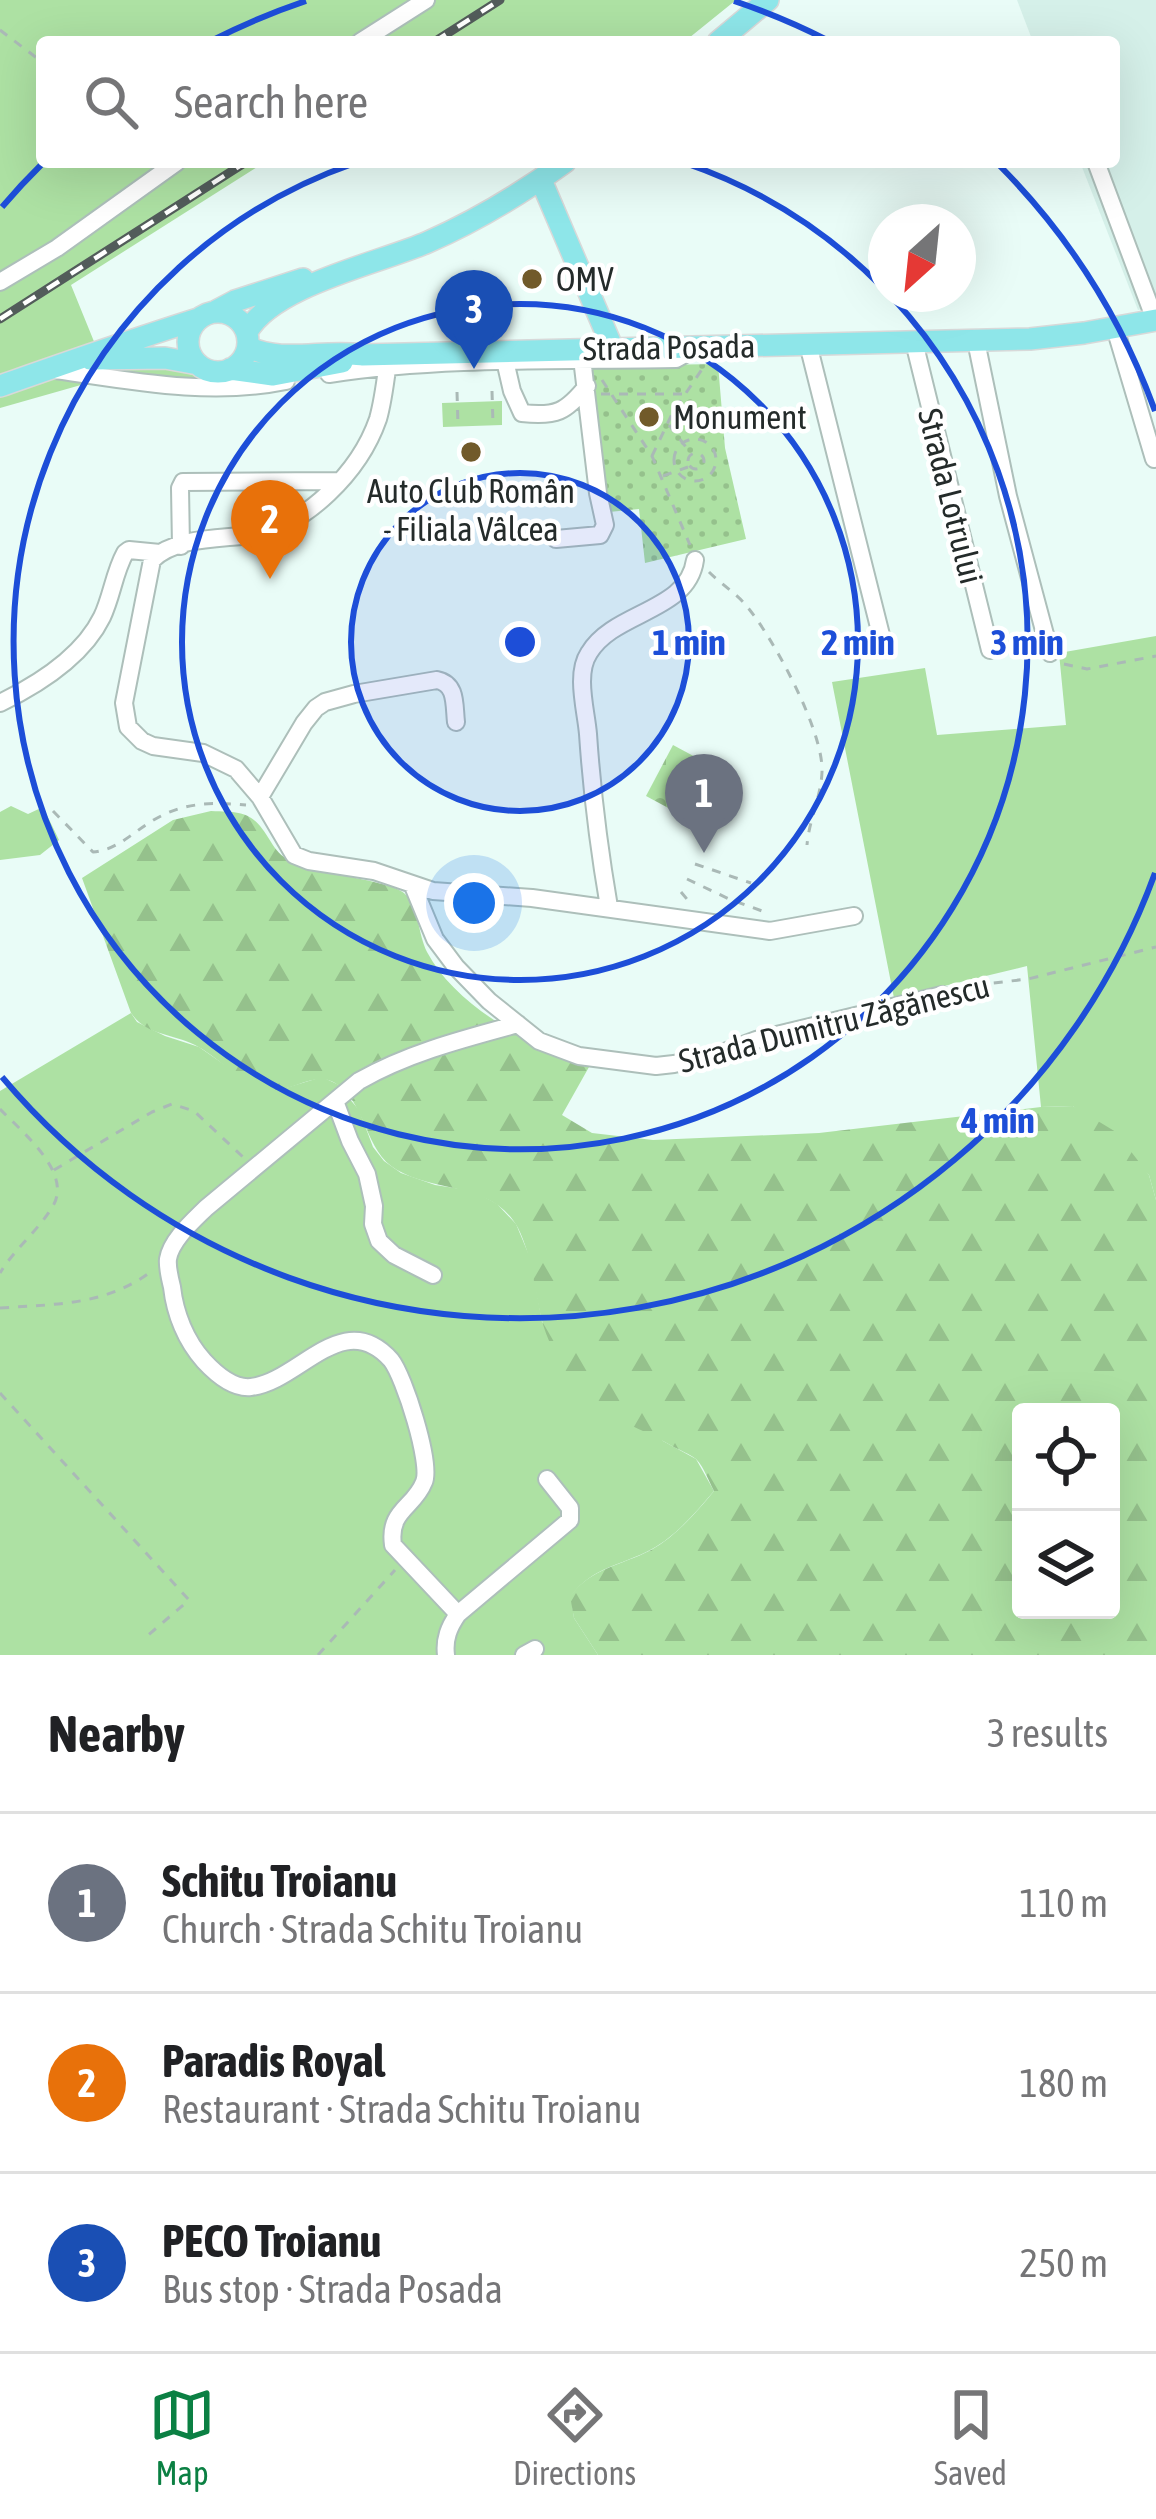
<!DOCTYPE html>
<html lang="en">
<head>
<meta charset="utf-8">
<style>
	:root { --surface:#fff; --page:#f2f2f2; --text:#202124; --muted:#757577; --line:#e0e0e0; --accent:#0b8043 }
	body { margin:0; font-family:"Asap Condensed",sans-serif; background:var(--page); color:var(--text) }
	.controls { position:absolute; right:36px; bottom:36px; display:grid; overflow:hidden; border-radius:12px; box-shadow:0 12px 48px #0002 }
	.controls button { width:108px; height:108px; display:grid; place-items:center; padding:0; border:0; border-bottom:3px solid var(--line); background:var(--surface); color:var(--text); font:60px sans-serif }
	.compass { position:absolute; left:868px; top:204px; width:108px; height:108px; border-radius:50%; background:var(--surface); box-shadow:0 12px 48px #0002; rotate:207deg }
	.you { position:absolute; left:474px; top:903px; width:42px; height:42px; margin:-30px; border:9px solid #fff; border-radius:50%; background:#1a73e8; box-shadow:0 0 0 18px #1a73e833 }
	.badge { display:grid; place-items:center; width:78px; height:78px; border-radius:50%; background:var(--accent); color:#fff; font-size:39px; font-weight:700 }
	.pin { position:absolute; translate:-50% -99px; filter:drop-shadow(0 3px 6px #0008) }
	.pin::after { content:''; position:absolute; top:63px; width:42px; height:36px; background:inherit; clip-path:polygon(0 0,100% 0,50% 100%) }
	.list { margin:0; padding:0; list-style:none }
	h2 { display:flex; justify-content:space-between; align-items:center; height:156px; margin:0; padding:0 48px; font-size:51px }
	h2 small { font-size:39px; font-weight:400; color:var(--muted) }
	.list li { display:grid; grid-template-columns:78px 1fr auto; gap:36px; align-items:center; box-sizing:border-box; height:180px; padding:0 48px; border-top:3px solid var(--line) }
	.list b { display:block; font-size:45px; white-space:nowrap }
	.list p { margin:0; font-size:39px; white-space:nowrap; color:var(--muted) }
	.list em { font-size:39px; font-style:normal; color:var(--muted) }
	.icon { flex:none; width:66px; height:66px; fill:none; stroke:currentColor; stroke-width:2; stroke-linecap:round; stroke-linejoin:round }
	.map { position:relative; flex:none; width:1156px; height:1655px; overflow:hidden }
	.search { position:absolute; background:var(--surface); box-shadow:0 12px 48px #0002; left:36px; right:36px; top:36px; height:132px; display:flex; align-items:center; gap:30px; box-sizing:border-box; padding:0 42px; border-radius:12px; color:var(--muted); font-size:45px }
	.sheet { height:696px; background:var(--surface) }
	nav { display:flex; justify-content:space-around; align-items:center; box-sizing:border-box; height:168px; border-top:3px solid var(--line); background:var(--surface); font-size:33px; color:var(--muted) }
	nav a { display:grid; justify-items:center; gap:6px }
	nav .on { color:var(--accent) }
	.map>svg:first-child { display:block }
</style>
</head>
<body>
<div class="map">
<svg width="1156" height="1655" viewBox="0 0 1156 1655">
	<defs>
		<pattern id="forest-firs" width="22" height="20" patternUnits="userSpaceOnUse" patternTransform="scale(3)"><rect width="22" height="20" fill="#ade1a3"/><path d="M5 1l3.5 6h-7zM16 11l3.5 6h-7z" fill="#95c18c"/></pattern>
		<pattern id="cemetery-stones" width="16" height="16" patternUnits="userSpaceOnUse" patternTransform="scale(3)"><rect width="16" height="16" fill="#ade1a3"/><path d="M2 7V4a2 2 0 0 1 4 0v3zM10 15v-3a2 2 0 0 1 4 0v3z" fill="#95c18c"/></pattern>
		<pattern id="park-dots" width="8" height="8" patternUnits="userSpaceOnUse" patternTransform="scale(3)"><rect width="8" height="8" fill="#ade1a3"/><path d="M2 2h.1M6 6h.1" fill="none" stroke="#95c18c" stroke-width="1.8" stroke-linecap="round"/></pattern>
	</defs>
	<rect width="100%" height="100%" fill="#e9fcf7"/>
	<path fill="#d5f0e9" d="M1017 0H1156V305L1138 310 1080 162H1114V42H1033Z"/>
	<path fill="#ade1a3" d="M0 0H736L684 42H42V162H265L71 285 106 371 152 367 176 370 212 381 242 384 109 377 0 408Z
		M502 401V425L443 427 442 403Z
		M1156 636V1200L1149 1175 1073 1106 1041 1107 1027 966 894 998 832 682 925 668 937 735 1066 725 1059 653Z
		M11 806 28 814 43 807 59 840 40 855 0 860V812Z
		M131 1013 137 1022 165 1036 199 1047 245 1079 279 1090 322 1077 337 1084 359 1110 373 1147 384 1161 401 1173 435 1185 474 1191 497 1204 516 1224 531 1260 542 1322 663 1441 696 1459 714 1491C696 1512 676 1536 652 1549 621 1566 593 1566 571 1596L574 1618 598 1655H0V1091Z"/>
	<path fill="url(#forest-firs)" fill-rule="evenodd" d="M211 811C245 812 253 812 271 842 276 850 281 856 290 861 316 874 389 880 404 893 419 907 418 934 427 952 456 1007 533 1047 589 1067L562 1115 592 1133 653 1140 819 1133 1041 1107 1073 1106 1116 1132 1149 1175 1156 1200V1655H598L574 1618 570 1596C593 1567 620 1566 651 1550 676 1536 696 1513 714 1491 709 1482 704 1467 696 1459 690 1454 679 1450 672 1446 637 1425 598 1417 572 1383 559 1365 546 1338 541 1317 534 1287 532 1256 518 1228 493 1182 437 1193 397 1170 364 1151 367 1103 335 1083 314 1069 288 1096 264 1089 238 1082 219 1057 195 1045 171 1033 147 1036 131 1013L82 878 173 820ZM1021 1412H1111V1610H1021Z"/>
	<path fill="url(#cemetery-stones)" d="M673 745 727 774 700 825 646 796Z"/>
	<path fill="url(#park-dots)" d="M718 364 725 448 746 539 645 563 639 509 609 512 592 366Z"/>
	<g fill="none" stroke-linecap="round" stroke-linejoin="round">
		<g stroke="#adbfba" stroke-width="20">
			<path id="minor" d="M360 42 426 0
				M1096 162 1155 320
				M0 282 57 248 177 162
				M1115 328 1154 459
				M976 341 1008 496 1050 653
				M914 342 990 650
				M808 344 884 647
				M503 352 512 391 522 413C556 417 566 412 587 386
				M389 354C386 375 384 398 378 419 360 471 306 527 250 535 219 539 175 537 152 560L124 703 128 727 142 741 153 746 203 753 236 769 260 797 294 855 309 861 374 871 433 891 532 898 770 931 854 916
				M49 369C127 380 208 397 286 381
				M329 374C443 357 561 361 676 359L696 348
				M556 539 600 535 605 525 598 493 581 350
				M181 546 180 488 183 482 339 481
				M0 703C39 684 83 656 102 617 112 596 114 573 125 553L129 550 160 553
				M260 797 304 723 316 708 325 702 354 694 437 680C457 684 454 705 456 722
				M413 886 435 939 456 967 489 1001 539 1041 579 1056 656 1066 674 1064 719 1054 756 1040 942 995
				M609 907C599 849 592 793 588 734 586 710 575 674 589 653 614 611 688 612 695 560
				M335 1101 350 1141 367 1174 374 1206 373 1224 379 1241 394 1255 433 1275
				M458 1614 393 1545C388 1510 414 1508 424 1482 432 1464 404 1376 391 1360 343 1306 299 1382 251 1387 233 1389 216 1374 204 1361 186 1341 175 1314 172 1287 170 1279 167 1267 168 1259 171 1240 193 1221 206 1208L359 1081C408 1053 463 1039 518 1024
				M446 1655C444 1639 449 1627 458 1614L570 1520V1508L547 1479
				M524 1655 535 1649"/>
		</g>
		<g stroke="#d8d9d9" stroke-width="24">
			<path id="major" d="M718 42 768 0
				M541 180 613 349
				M216 311 235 301 303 279
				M188 342a30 30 0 1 1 60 0a30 30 0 1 1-60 0Z
				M247 332C273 285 380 263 428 242 476 221 522 193 565 162
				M248 347C283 364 324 349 362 355L1030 339 1084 333 1156 320
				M90 359 165 358 198 364
				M230 369 273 375 342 362
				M0 386C66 363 131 340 198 319"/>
		</g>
		<path stroke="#aab9b6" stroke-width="3" stroke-dasharray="9 9" stroke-linecap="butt" d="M0 30 42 62
			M602 380 652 456 690 545
			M492 391 493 425
			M457 392 458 425
			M601 394H682
			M669 425 689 451
			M674 460a21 21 0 1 1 42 0a21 21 0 1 1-42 0Z
			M688 461a8 8 0 1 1 16 0a8 8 0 1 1-16 0Z
			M652 456 673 412 707 362
			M663 476 688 467
			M709 572C720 583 734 592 744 603 771 633 824 731 822 772 821 797 809 820 807 845
			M1064 664 1087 669 1156 656
			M53 811 93 852C117 850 132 833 152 821 183 802 212 802 246 805
			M695 864 751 883
			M687 879 729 899 762 911V916
			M681 892 691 904
			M958 987 1028 979 1156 947
			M0 1109C21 1131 71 1171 54 1204 41 1228 15 1248 0 1273
			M54 1170 152 1112 172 1104 194 1111 243 1157
			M0 1308C55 1304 107 1306 153 1270
			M0 1393 189 1600 146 1637
			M318 1655 395 1570"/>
		<use href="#minor" stroke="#fff" stroke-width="16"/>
		<use href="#major" stroke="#8ee6e9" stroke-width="21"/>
		<g stroke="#525c5a" stroke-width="9">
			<path id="rail" d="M434 42 500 0
				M0 319 246 162"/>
		</g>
		<use href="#rail" stroke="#fff" stroke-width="4.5" stroke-dasharray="14" stroke-linecap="butt"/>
	</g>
	<circle cx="520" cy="642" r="169" fill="#1d4ed8" fill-opacity=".12"/>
	<g fill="none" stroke="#1d4ed8" stroke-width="6">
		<circle cx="520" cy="642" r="169"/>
		<circle cx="520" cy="642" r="338"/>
		<path d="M685 163A507 507 0 0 1 885 290M891 296A507 507 0 1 1 355 163"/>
		<path d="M1155 873A676 676 0 0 1 2 1077M2 207A676 676 0 0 1 42 164M213 40A676 676 0 0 1 306 1M734 1A676 676 0 0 1 827 40M998 164A676 676 0 0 1 1155 411"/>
	</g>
	<g fill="#715a2a" stroke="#fff" stroke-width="4.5">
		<circle cx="532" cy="279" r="12"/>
		<circle cx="649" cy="417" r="12"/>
		<circle cx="471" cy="452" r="12"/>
	</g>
	<g text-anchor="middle" stroke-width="9" stroke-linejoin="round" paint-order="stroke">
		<g font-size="33" fill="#242b2a" stroke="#fff" text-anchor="start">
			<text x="556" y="291">OMV</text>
			<text x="673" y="429">Monument</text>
			<text x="471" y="503" text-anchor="middle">Auto Club Român<tspan x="471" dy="38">- Filiala Vâlcea</tspan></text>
		</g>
		<g font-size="33" fill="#242b2a" stroke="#fff">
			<text transform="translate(669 347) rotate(-1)" y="12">Strada Posada</text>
			<text transform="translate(951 496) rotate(76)" y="12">Strada Lotrului</text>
			<text transform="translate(834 1023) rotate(-14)" y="12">Strada Dumitru Zăgănescu</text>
		</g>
	</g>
	<circle cx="520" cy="642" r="18" fill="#1d4ed8" stroke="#fff" stroke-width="6"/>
	<g font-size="36" text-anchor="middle" font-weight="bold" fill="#1d4ed8" stroke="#fff" stroke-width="9" stroke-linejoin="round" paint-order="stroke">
		<text x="689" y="655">1 min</text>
		<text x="858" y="655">2 min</text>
		<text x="1027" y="655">3 min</text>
		<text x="998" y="1133">4 min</text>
	</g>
</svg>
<div class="controls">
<button><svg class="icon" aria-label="locate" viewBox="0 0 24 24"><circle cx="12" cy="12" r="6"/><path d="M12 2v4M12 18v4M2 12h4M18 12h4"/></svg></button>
<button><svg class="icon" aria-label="layers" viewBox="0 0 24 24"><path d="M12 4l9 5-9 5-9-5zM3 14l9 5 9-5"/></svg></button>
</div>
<svg class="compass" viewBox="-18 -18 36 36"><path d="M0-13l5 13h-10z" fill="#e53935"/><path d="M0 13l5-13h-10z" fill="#757577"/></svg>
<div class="you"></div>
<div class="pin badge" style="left:704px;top:853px;background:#6b7280">1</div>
<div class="pin badge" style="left:270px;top:579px;background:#e8710a">2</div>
<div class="pin badge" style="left:474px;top:369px;background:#1a4fb4">3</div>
<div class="search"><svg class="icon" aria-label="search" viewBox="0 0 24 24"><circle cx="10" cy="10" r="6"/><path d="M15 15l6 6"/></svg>Search here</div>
</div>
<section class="sheet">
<h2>Nearby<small>3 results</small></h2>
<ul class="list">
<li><span class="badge" style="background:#6b7280">1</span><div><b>Schitu Troianu</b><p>Church · Strada Schitu Troianu</p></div><em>110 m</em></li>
<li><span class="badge" style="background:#e8710a">2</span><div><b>Paradis Royal</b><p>Restaurant · Strada Schitu Troianu</p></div><em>180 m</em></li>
<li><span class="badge" style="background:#1a4fb4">3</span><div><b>PECO Troianu</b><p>Bus stop · Strada Posada</p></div><em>250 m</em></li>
</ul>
</section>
<nav>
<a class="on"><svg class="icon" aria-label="map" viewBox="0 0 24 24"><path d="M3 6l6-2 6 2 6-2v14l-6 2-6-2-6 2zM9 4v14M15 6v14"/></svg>Map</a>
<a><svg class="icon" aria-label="directions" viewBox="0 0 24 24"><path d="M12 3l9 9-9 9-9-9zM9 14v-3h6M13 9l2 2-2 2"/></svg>Directions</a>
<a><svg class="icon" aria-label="saved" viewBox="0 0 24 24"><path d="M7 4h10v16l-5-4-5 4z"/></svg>Saved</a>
</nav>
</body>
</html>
